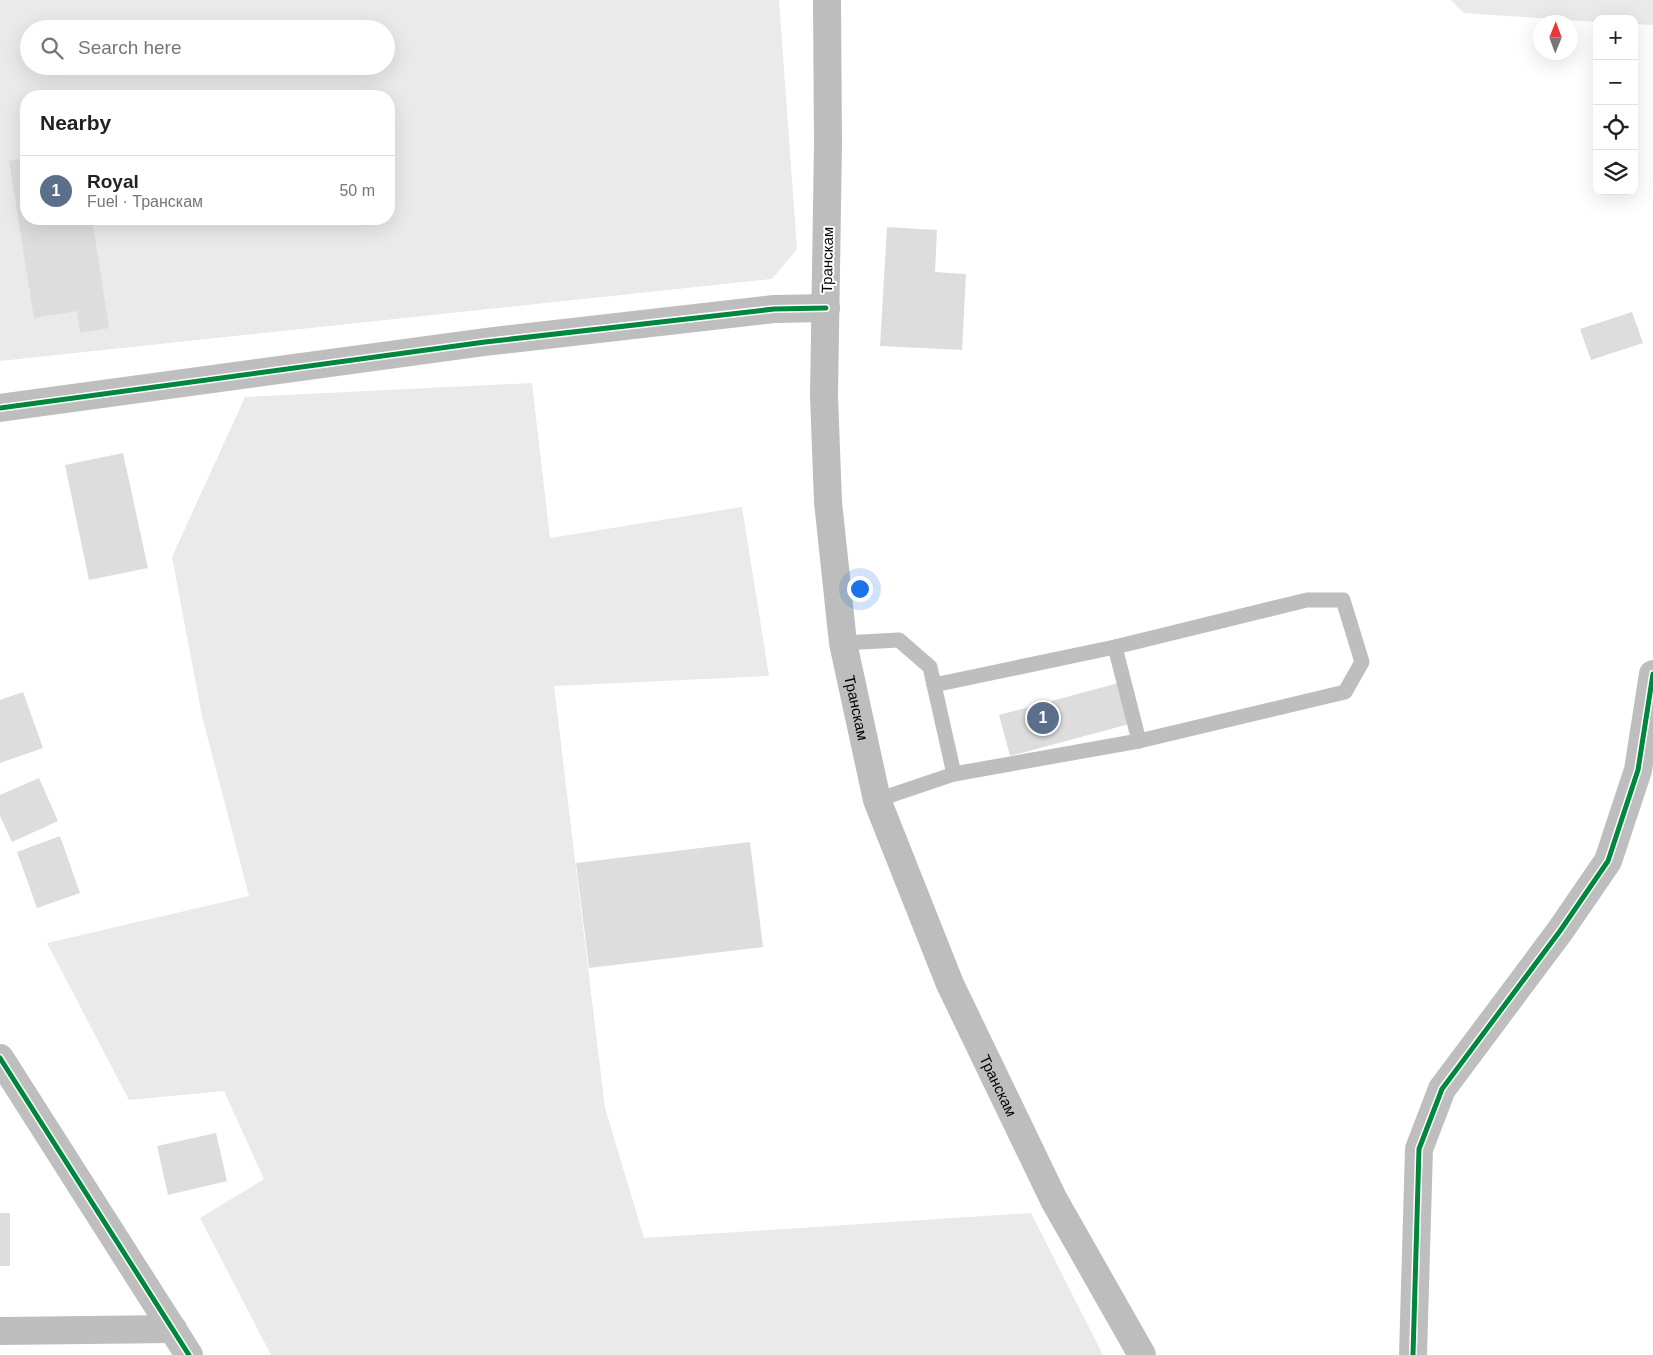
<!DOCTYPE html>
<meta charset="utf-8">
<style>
body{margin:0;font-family:Arial,sans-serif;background:#f6f6f6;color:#222}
.controls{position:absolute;right:15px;top:15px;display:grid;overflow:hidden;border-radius:10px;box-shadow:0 5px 20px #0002}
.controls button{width:45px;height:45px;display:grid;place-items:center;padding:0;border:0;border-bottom:1px solid #e0e0e0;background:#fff;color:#222;font:25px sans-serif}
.compass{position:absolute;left:1533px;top:15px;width:45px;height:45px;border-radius:50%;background:#fff;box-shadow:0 5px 20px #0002;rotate:1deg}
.you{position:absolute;left:859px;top:588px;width:18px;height:18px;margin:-12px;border:4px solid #fff;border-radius:50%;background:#1a73e8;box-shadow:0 0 0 8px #1a73e833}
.badge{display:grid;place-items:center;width:32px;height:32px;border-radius:50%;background:#595959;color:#fff;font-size:16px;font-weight:700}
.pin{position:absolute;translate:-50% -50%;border:2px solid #fff;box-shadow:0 1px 5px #0006}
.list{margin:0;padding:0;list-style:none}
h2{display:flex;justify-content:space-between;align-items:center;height:65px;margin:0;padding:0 20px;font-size:21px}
h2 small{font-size:16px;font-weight:400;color:#767676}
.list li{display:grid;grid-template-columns:32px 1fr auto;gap:15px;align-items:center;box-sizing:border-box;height:70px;padding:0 20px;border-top:1px solid #e0e0e0}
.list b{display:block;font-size:19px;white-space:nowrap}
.list p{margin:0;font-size:16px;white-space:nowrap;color:#767676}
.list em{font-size:16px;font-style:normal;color:#767676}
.icon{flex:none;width:28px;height:28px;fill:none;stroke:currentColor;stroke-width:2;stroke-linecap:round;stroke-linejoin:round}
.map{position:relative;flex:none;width:1653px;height:1355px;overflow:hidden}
.search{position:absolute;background:#fff;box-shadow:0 5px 20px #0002;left:20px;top:20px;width:375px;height:55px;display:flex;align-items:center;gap:12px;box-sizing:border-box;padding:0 18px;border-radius:28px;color:#767676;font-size:19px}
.panel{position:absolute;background:#fff;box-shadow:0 5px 20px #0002;left:20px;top:90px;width:375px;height:135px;border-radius:20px}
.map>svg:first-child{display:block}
.green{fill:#eaeaea;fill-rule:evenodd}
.building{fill:#ddd}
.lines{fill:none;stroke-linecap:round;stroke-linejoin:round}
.service{stroke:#bebebe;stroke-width:15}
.minor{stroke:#bebebe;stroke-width:28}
.trunk{stroke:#bdbdbd;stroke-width:28}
.cycleway-casing{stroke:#fff;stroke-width:8}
.cycleway{stroke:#00873e;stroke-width:5}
.labels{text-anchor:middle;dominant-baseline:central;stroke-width:4;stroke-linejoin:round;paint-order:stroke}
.street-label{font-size:15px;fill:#000;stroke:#fff}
</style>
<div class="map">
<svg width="1653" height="1355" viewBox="0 0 1653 1355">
<rect width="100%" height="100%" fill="#fff"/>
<!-- green -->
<g class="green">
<path d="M0,0H779L797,249L772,279L0,361ZM29,29H386V66H29ZM26,96H389V219H26Z"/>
<polygon points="1451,0 1653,0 1653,25 1634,24 1634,19 1597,19 1597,22 1464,13"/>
<polygon points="532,383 550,538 742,507 769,676 554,686 605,1108 644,1238 1031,1213 1103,1355 271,1355 200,1218 264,1179 224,1091 129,1100 47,943 249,896 202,716 172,557 245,397"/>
</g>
<!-- building -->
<g class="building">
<polygon points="26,158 26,219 92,219 109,328 80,333 77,311 34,318 9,161"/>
<polygon points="887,227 937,230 935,272 966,274 962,350 880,346"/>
<polygon points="1632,312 1643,343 1591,360 1580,329"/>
<polygon points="123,453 148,568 89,580 65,465"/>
<polygon points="1122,682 1133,723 1010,756 999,715"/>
<polygon points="23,692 43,748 0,763 0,700"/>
<polygon points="39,778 58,821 12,842 0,816 0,795"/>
<polygon points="60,836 80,893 37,908 17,852"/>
<polygon points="750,842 763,947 589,968 576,863"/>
<polygon points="216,1133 227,1181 168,1195 157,1146"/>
<rect x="0" y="1213" width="10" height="53"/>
</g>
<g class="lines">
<!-- service -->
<g class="service">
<polyline points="843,643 899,640 930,667 954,774"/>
<polyline points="1115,647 1139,741"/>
<polyline points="877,800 954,774 1139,741 1345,692 1362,662 1343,600 1307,600 1115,647 934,685"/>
</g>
<!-- minor -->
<g class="minor">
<polyline points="0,408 485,342 774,309 826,308"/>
<polyline points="0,1058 189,1355"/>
<polyline points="0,1331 173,1329"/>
<polyline points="1413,1355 1419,1149 1442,1089 1560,931 1608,861 1638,770 1653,674"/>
</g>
<!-- trunk -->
<path class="trunk" id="s1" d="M827,0L828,144L824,396L828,502L843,643L877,800L950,984L1054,1200L1142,1355"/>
<defs>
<g id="cycleway">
<polyline points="0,408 485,342 774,309 826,308"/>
<polyline points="0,1058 189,1355"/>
<polyline points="1413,1355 1419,1149 1442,1089 1560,931 1608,861 1638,770 1653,674"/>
</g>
</defs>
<!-- cycleway casing -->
<use href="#cycleway" class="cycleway-casing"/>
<!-- cycleway -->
<use href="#cycleway" class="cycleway"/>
</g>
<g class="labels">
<!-- street labels -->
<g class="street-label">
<text transform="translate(827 260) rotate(-89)">Транскам</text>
<text stroke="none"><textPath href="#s1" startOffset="710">Транскам</textPath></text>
<text stroke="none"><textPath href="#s1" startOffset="1115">Транскам</textPath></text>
</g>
</g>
</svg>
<div class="controls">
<button>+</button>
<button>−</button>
<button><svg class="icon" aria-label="locate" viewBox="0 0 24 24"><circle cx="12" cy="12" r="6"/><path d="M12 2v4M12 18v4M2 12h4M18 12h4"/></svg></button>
<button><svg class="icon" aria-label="layers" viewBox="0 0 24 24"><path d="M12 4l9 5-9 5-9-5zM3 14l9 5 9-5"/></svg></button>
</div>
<svg class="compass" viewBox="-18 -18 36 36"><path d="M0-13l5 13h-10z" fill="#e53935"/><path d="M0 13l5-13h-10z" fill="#767676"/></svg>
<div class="you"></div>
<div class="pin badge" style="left:1043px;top:718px;background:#5c6f8a">1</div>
<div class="search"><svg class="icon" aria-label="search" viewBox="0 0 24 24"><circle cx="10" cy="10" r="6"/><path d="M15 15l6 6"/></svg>Search here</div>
<section class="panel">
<h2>Nearby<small></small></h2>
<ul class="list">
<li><span class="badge" style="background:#5c6f8a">1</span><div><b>Royal</b><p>Fuel · Транскам</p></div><em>50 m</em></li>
</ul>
</section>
</div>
